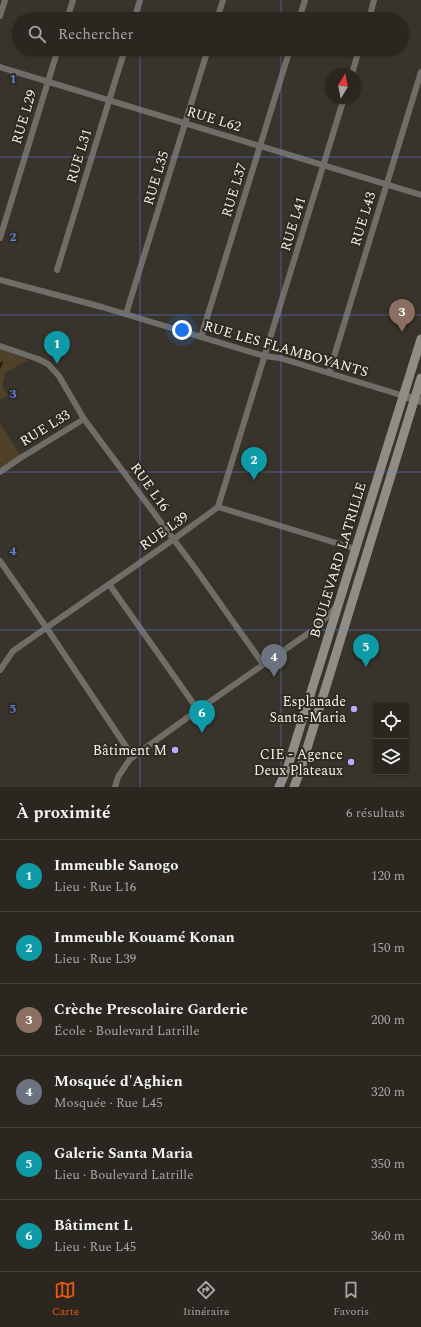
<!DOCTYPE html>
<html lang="fr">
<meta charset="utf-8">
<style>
body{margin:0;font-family:Spectral,serif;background:#332f29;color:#f1f3f6}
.controls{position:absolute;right:12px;bottom:12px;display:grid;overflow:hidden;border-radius:0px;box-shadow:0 1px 3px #0004}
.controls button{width:36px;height:36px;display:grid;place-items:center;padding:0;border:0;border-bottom:1px solid #47443e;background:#2b2720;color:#f1f3f6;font:20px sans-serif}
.compass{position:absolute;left:325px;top:68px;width:36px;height:36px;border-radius:50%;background:#2b2720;box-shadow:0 1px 3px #0004;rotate:10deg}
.you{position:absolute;left:182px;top:330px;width:14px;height:14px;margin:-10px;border:3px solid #fff;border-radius:50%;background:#1a73e8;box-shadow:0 0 0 6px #1a73e833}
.badge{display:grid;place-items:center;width:26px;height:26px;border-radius:50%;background:#ea580c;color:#fff;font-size:13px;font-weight:700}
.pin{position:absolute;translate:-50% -33px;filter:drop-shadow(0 1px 2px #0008)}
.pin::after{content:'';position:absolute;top:21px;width:14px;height:12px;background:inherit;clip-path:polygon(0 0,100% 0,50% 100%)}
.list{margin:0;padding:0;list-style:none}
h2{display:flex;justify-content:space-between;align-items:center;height:52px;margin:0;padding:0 16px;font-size:17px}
h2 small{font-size:13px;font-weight:400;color:#a6a5a5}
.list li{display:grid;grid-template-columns:26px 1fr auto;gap:12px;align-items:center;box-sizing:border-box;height:72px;padding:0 16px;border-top:1px solid #47443e}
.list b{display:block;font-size:15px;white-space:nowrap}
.list p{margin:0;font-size:13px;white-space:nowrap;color:#a6a5a5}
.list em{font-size:13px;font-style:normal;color:#a6a5a5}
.icon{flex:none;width:22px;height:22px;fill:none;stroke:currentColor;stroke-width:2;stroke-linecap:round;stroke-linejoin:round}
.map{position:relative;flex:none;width:421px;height:787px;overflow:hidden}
.search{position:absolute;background:#2b2720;box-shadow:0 1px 3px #0004;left:12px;right:12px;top:12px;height:44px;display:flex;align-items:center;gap:10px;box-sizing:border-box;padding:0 14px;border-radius:22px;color:#a6a5a5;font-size:15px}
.sheet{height:484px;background:#2b2720}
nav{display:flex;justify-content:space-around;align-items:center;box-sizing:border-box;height:56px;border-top:1px solid #47443e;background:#2b2720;font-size:11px;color:#a6a5a5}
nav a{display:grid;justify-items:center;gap:2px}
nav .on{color:#ea580c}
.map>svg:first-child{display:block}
.green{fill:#504229}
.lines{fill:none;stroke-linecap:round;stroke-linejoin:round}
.stream{stroke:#2b1c00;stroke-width:2}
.minor{stroke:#706d69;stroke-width:6}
.tertiary{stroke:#706d69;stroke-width:8}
.secondary{stroke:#918d86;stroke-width:9}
.grid{fill:none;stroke:#5e7fde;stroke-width:1;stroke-opacity:0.55}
.poi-dot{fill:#b9abf7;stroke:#2e2a21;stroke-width:1.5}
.labels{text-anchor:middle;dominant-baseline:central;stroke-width:4;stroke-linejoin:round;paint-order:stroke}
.street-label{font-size:14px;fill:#f5f2ec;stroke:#2e2a21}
.poi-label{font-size:14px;fill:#f5f2ec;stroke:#2e2a21;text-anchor:end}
.grid-label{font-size:13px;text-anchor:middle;font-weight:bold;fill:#5e7fde;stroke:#2e2a21;stroke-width:4;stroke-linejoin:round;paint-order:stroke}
</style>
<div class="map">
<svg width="421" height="787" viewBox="0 0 421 787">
<rect width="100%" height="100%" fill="#39342b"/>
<!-- green -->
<g class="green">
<polygon points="0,349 28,360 5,373 2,386 8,395 0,400"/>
<polygon points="0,423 20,455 0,468"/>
</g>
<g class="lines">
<!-- stream -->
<polyline class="stream" points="0,367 2,362"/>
<!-- minor -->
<g class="minor">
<polyline points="0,16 5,0"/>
<polyline points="67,19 73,0"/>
<polyline points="134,19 140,0"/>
<polyline points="217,19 223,0"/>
<polyline points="299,19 305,0"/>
<polyline points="369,19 374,0"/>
<polyline points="0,67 421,195"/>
<polyline points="352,74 359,49"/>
<polyline points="0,238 58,49"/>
<polyline points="57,270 125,49"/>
<polyline points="0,280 102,307 264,356 280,358 404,396"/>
<polyline points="126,314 208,49"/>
<polyline points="201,337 290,49"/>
<polyline points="0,346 38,359 48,364 59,376 84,419 195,568 263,664"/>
<polyline points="329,373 421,72"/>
<polyline points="0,472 22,457 84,419"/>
<polyline points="218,507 356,549"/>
<polyline points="0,561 46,627 133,757"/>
<polyline points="109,584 198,710"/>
<polyline points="0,670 13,651 174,539 218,507 344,98"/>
<polyline points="115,787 118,777 130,759 198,710 316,628 336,607"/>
</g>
<!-- tertiary -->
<polyline class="tertiary" points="404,396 421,401"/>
<!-- secondary -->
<g class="secondary">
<polyline points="279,787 288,766 421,339"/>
<polyline points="294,787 300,771 421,378"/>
</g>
</g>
<!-- grid -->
<path class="grid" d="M140,0V19M281,0V19M140,49V787M281,49V787M0,157H421M0,315H421M0,472H421M0,630H421"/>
<!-- markers -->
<g class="poi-dot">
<circle cx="354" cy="709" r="4"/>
<circle cx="175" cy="750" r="4"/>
<circle cx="351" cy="762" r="4"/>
</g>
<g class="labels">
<!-- street labels -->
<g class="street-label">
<text transform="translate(24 117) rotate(-73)">RUE L29</text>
<text transform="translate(214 119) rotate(17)">RUE L62</text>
<text transform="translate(79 156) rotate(-73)">RUE L31</text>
<text transform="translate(156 178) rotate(-73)">RUE L35</text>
<text transform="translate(234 190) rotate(-73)">RUE L37</text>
<text transform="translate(363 219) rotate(-73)">RUE L43</text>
<text transform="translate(293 224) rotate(-73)">RUE L41</text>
<text transform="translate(286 349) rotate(16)">RUE LES FLAMBOYANTS</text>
<text transform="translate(45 428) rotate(-32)">RUE L33</text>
<text transform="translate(150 487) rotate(54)">RUE L16</text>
<text transform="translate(164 531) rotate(-35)">RUE L39</text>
<text transform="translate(338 560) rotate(-73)">BOULEVARD LATRILLE</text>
</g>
<!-- poi labels -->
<g class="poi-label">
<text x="346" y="701">Esplanade<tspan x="346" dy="16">Santa-Maria</tspan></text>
<text x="167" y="750">Bâtiment M</text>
<text x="343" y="754">CIE - Agence<tspan x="343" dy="16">Deux Plateaux</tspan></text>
</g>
</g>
<g class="grid-label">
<text x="13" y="83">1</text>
<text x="13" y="241">2</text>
<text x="13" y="398">3</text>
<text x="13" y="555">4</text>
<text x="13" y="713">5</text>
</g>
</svg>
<div class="controls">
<button><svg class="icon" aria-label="locate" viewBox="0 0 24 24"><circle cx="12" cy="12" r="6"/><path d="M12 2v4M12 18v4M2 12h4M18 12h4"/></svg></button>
<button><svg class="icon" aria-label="layers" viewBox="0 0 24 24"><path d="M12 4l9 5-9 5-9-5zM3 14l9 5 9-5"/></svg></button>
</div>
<svg class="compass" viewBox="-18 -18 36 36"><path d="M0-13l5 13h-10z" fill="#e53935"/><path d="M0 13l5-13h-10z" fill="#a6a5a5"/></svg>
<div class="you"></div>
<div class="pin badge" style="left:57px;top:364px;background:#0f9aa8">1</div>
<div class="pin badge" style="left:254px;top:480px;background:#0f9aa8">2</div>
<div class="pin badge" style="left:402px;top:332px;background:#8d6e63">3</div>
<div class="pin badge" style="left:274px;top:677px;background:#6b7280">4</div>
<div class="pin badge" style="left:366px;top:667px;background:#0f9aa8">5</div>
<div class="pin badge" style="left:202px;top:733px;background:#0f9aa8">6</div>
<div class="search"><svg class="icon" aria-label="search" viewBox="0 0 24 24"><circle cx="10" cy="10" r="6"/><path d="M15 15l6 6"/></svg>Rechercher</div>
</div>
<section class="sheet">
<h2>À proximité<small>6 résultats</small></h2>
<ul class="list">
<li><span class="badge" style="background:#0f9aa8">1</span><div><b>Immeuble Sanogo</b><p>Lieu · Rue L16</p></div><em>120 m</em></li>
<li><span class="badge" style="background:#0f9aa8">2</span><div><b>Immeuble Kouamé Konan</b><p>Lieu · Rue L39</p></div><em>150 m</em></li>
<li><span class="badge" style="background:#8d6e63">3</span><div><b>Crèche Prescolaire Garderie</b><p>École · Boulevard Latrille</p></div><em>200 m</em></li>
<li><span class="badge" style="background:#6b7280">4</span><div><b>Mosquée d'Aghien</b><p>Mosquée · Rue L45</p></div><em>320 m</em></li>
<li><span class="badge" style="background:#0f9aa8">5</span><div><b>Galerie Santa Maria</b><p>Lieu · Boulevard Latrille</p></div><em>350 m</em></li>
<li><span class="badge" style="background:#0f9aa8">6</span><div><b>Bâtiment L</b><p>Lieu · Rue L45</p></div><em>360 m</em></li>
</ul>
</section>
<nav>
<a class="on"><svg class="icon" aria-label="map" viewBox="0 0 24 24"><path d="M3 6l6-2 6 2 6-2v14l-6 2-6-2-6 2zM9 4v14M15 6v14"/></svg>Carte</a>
<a><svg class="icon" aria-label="directions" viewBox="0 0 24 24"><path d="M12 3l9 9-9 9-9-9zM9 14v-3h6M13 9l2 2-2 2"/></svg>Itinéraire</a>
<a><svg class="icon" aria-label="saved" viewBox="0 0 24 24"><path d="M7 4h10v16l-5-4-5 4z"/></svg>Favoris</a>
</nav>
